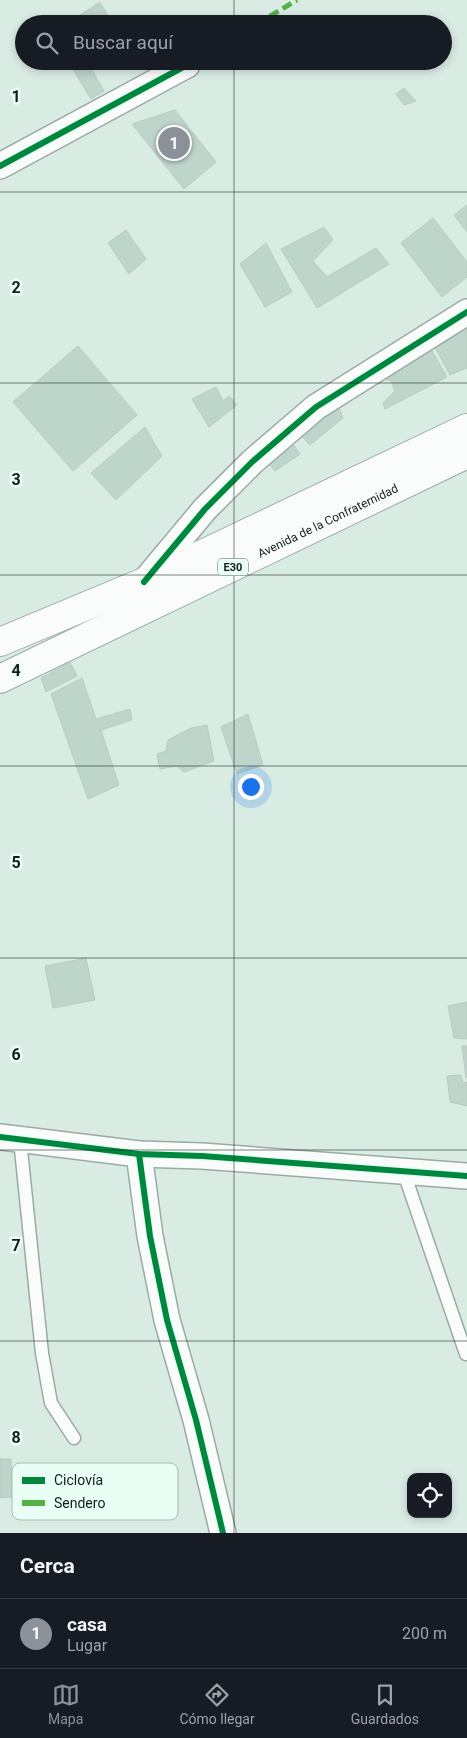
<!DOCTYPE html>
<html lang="es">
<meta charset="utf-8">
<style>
body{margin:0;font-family:Roboto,sans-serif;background:#20242c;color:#f1f3f6}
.controls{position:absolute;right:15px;bottom:15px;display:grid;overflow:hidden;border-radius:10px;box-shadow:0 2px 8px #0003}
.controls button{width:45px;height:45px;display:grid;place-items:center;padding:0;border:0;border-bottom:1px solid #363941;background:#171b24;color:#f1f3f6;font:25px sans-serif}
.you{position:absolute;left:250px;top:786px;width:18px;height:18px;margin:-12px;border:4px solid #fff;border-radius:50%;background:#1a73e8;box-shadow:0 0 0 8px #1a73e833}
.badge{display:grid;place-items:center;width:32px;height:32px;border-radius:50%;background:#8c9099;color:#fff;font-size:16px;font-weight:700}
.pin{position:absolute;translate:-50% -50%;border:2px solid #fff;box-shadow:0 1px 5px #0006}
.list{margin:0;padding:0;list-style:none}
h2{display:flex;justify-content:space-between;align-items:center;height:65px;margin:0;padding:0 20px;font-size:21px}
h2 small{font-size:16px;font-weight:400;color:#9ea1a6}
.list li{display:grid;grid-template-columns:32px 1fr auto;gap:15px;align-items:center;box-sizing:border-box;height:70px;padding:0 20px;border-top:1px solid #363941}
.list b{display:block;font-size:19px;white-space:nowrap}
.list p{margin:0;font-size:16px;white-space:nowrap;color:#9ea1a6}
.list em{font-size:16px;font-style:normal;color:#9ea1a6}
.icon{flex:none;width:28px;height:28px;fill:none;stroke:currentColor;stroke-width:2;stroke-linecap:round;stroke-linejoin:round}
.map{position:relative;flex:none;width:467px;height:1533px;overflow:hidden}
.search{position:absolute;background:#171b24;box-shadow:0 2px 8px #0003;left:15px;right:15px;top:15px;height:55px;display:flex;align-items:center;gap:12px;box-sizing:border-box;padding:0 18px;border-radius:28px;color:#9ea1a6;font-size:19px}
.sheet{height:135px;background:#171b24}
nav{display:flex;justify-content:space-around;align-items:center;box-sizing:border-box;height:70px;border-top:1px solid #363941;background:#171b24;font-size:14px;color:#9ea1a6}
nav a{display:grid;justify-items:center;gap:2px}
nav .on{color:#8c9099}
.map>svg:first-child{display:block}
.building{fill:#bed5cc;stroke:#bccac4}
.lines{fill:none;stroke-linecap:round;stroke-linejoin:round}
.service-casing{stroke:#9baba4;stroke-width:15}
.minor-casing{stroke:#9baba4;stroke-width:28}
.trunk-casing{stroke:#9baba4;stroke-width:30}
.service{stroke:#f9fcfb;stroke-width:12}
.minor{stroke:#f9fcfb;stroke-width:25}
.trunk{stroke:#f9fcfb;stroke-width:28}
.quiet{stroke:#54b145;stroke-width:5;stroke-dasharray:10 5;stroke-linecap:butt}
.cycleway-casing{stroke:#e9fef5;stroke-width:9}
.cycleway{stroke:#00873e;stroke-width:6}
.grid{fill:none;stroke:#121f1a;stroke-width:1;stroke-opacity:0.55}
.labels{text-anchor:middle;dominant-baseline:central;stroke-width:5;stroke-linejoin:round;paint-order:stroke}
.shield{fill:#e9fef5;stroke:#52625c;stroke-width:1}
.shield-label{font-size:11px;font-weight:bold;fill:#121f1a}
.street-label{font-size:12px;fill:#121f1a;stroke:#e9fef5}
.key{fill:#e9fef5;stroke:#a8bbb3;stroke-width:1}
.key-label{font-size:14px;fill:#121f1a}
.grid-label{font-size:16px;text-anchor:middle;font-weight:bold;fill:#121f1a;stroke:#e9fef5;stroke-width:5;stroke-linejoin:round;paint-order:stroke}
</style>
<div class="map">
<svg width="467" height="1533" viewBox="0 0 467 1533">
<rect width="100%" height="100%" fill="#d9ece4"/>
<!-- building -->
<g class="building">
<polygon points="100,2 113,24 66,24"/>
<polygon points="68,61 87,61 104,91 91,99"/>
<polygon points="404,88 416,101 404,105 396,94"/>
<polygon points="175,110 216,162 184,189 132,124"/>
<polygon points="467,205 467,232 454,215"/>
<polygon points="433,218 467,262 467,277 442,297 401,243"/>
<polygon points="324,227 333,240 313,261 327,277 376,248 389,264 317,308 281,249"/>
<polygon points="126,230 146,259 129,274 108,243"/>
<polygon points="266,243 292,292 265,307 240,264"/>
<polygon points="467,321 467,368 450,375 432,342"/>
<polygon points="427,342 447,377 385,409 383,403 395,391 391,381 383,378 374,385 371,377"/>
<polygon points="78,346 137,415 73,471 13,402"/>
<polygon points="216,387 223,401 229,396 237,405 209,427 192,399"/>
<polygon points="336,401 343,418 310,445 296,430"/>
<polygon points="145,427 162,456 116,500 91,473"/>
<polygon points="289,438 300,454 275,471 264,458"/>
<polygon points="70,662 77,676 46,692 41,678"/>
<polygon points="82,678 96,719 130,709 132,720 101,730 119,785 88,799 51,694"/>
<polygon points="248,714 263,765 237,774 221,727"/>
<polygon points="207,725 214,761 184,772 176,766 160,769 157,754 166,751 168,740 191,728"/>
<polygon points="86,958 95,1000 53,1008 45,966"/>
<polygon points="467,1002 467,1039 454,1038 448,1006"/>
<polygon points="462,1046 467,1046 466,1078"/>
<polygon points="461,1075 463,1083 467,1082 467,1106 450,1102 447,1076"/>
<polygon points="0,1459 11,1459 12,1497 0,1498"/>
</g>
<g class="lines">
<defs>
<g id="service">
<polyline points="20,1140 42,1353 51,1403 74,1438"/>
<polyline points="403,1170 466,1354"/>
</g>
<g id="minor">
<polyline points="0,166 187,65"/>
<polyline points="144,582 205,509 252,462 316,407 467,312"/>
<polyline points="0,1137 139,1154 202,1156 467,1176"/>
<polyline points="139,1154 150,1236 167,1320 196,1420 223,1533"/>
</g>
<g id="trunk">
<polyline points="0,642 144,582 467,428"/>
<path id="s1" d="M0,679L467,454"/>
</g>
</defs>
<!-- service casing -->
<use href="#service" class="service-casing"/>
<!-- minor casing -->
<use href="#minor" class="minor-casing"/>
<!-- trunk casing -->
<use href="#trunk" class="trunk-casing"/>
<!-- service -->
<use href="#service" class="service"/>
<!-- minor -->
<use href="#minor" class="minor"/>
<!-- trunk -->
<use href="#trunk" class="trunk"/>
<!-- quiet -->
<polyline class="quiet" points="257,24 297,0"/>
<defs>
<g id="cycleway">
<polyline points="0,166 187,65"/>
<polyline points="144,582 205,509 252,462 316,407 467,312"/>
<polyline points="0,1137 139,1154 202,1156 467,1176"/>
<polyline points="139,1154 150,1236 167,1320 196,1420 223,1533"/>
</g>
</defs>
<!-- cycleway casing -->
<use href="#cycleway" class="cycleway-casing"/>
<!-- cycleway -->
<use href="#cycleway" class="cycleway"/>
</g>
<!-- grid -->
<path class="grid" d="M234,0V24M234,61V1533M0,192H467M0,383H467M0,575H467M0,766H467M0,958H467M0,1150H467M0,1341H467"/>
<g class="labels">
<!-- shield labels -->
<rect class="shield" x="218" y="558.5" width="30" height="17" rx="4"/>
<g class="shield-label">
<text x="233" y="567">E30</text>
</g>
<!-- street labels -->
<g class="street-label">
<text stroke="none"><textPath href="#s1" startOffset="364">Avenida de la Confraternidad</textPath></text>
</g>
</g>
<!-- legend -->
<rect x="12" y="1463" width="166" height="57" rx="8" class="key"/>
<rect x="22" y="1477" width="23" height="7" fill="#00873e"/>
<rect x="22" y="1500" width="23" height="6" fill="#54b145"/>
<g class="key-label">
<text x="54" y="1485">Ciclovía</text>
<text x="54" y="1508">Sendero</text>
</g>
<g class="grid-label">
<text x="16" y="102">1</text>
<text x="16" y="293">2</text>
<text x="16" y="485">3</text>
<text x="16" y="676">4</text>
<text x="16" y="868">5</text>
<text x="16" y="1060">6</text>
<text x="16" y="1251">7</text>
<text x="16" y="1443">8</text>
</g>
</svg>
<div class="controls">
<button><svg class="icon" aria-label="locate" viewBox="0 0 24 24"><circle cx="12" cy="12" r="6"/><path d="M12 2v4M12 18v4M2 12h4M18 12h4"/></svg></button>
</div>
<div class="you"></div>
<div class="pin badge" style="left:174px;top:143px">1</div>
<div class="search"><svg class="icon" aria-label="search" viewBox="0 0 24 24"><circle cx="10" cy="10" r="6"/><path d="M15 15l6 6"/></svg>Buscar aquí</div>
</div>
<section class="sheet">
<h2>Cerca<small></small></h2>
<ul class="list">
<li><span class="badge">1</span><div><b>casa</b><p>Lugar</p></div><em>200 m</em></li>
</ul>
</section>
<nav>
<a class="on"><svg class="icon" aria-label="map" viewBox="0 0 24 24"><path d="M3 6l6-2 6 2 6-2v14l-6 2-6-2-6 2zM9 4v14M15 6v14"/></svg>Mapa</a>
<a><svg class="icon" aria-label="directions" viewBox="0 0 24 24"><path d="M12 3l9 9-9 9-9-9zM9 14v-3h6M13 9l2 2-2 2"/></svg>Cómo llegar</a>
<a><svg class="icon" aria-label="saved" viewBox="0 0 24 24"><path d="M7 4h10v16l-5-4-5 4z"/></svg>Guardados</a>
</nav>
